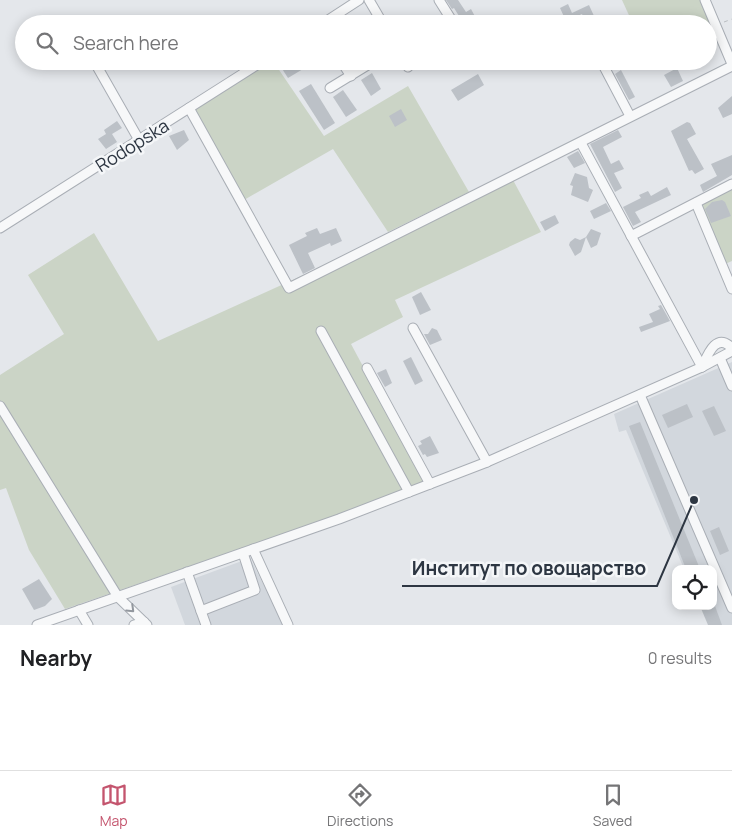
<!DOCTYPE html>
<meta charset="utf-8">
<style>
body{margin:0;font-family:Manrope,sans-serif;background:#f6f6f6;color:#202124}
.controls{position:absolute;right:15px;bottom:15px;display:grid;overflow:hidden;border-radius:10px;box-shadow:0 2px 12px #0003}
.controls button{width:45px;height:45px;display:grid;place-items:center;padding:0;border:0;border-bottom:1px solid #e0e0e0;background:#fff;color:#202124;font:25px sans-serif}
.list{margin:0;padding:0;list-style:none}
h2{display:flex;justify-content:space-between;align-items:center;height:65px;margin:0;padding:0 20px;font-size:21px}
h2 small{font-size:16px;font-weight:400;color:#757577}
.icon{flex:none;width:28px;height:28px;fill:none;stroke:currentColor;stroke-width:2;stroke-linecap:round;stroke-linejoin:round}
.map{position:relative;flex:none;width:732px;height:625px;overflow:hidden}
.search{position:absolute;background:#fff;box-shadow:0 2px 12px #0003;left:15px;right:15px;top:15px;height:55px;display:flex;align-items:center;gap:12px;box-sizing:border-box;padding:0 18px;border-radius:28px;color:#757577;font-size:19px}
.sheet{height:145px;background:#fff}
nav{display:flex;justify-content:space-around;align-items:center;box-sizing:border-box;height:70px;border-top:1px solid #e0e0e0;background:#fff;font-size:14px;color:#757577}
nav a{display:grid;justify-items:center;gap:2px}
nav .on{color:#c4556e}
.map>svg:first-child{display:block}
.built{fill:#d2d7dd}
.green{fill:#cbd4c6}
.building{fill:#bcc1c7}
.lines{fill:none;stroke-linecap:round;stroke-linejoin:round}
.minor-casing{stroke:#a9aeb5;stroke-width:11}
.path{stroke:#babec2;stroke-width:1;stroke-dasharray:4 4;stroke-linecap:butt}
.minor{stroke:#f7f8f9;stroke-width:9}
.oneway{stroke:#92979e}
.labels{text-anchor:middle;dominant-baseline:central;stroke-width:5;stroke-linejoin:round;paint-order:stroke}
.street-label{font-size:18px;fill:#2d3642;stroke:#f4f6f8}
.leader{fill:none;stroke:#2d3642;stroke-width:2}
.callout-dot{fill:#2d3642;stroke:#f4f6f8;stroke-width:2}
.callout-label{font-size:19px;text-anchor:middle;font-weight:bold;fill:#2d3642;stroke:#f4f6f8;stroke-width:5;stroke-linejoin:round;paint-order:stroke}
</style>
<div class="map">
<svg width="732" height="625" viewBox="0 0 732 625">
<rect width="100%" height="100%" fill="#e4e7eb"/>
<!-- built -->
<g class="built">
<polygon points="732,362 732,625 708,625 713,606 713,569 684,569 626,430 619,432 614,414"/>
<polygon points="250,558 284,625 185,625 171,587"/>
</g>
<!-- green -->
<g class="green">
<polygon points="622,0 701,0 711,24 633,24"/>
<polygon points="273,61 324,136 408,86 469,192 388,232 333,149 244,200 193,110"/>
<polygon points="513,180 541,232 395,300 403,317 351,344 425,482 332,517 65,609 29,550 6,488 0,490 0,375 64,334 28,275 94,233 158,341"/>
<polygon points="732,188 732,261 725,264 700,204"/>
</g>
<!-- building -->
<g class="building">
<polygon points="446,0 458,0 466,12 471,9 479,24 464,24 454,8 452,9"/>
<polygon points="568,4 572,13 589,5 594,16 585,21 582,14 566,21 560,8"/>
<polygon points="277,61 297,61 303,69 288,78"/>
<polygon points="677,68 683,81 671,87 664,75"/>
<polygon points="621,70 635,97 629,100 615,74"/>
<polygon points="372,73 381,89 371,96 361,80"/>
<polygon points="478,74 484,85 458,101 451,90"/>
<polygon points="311,84 335,123 324,130 299,91"/>
<polygon points="343,90 357,110 346,117 333,97"/>
<polygon points="732,96 732,114 723,118 718,108"/>
<polygon points="401,109 407,120 395,127 389,116"/>
<polygon points="117,121 122,128 112,134 117,142 106,149 98,139 106,134 104,130"/>
<polygon points="687,122 690,123 696,134 687,139 704,169 695,174 692,170 689,171 671,131"/>
<polygon points="184,130 189,140 177,150 169,136"/>
<polygon points="618,130 622,137 603,147 611,164 619,160 624,169 614,173 622,188 615,192 590,144"/>
<polygon points="578,151 585,163 574,168 567,157"/>
<polygon points="732,155 732,175 703,192 700,185 717,176 711,164"/>
<polygon points="575,173 587,177 589,188 593,190 588,202 571,195 573,186 570,185"/>
<polygon points="667,187 671,195 635,212 641,222 633,226 623,207 641,198 639,195 648,191 651,196"/>
<polygon points="722,200 725,202 731,216 711,223 705,209 712,202"/>
<polygon points="606,203 611,211 594,219 590,211"/>
<polygon points="555,215 559,223 545,231 540,222"/>
<polygon points="317,228 320,234 336,228 342,241 331,246 330,243 308,253 315,268 303,274 289,245 307,236 305,233"/>
<polygon points="591,229 601,233 597,245 591,248 586,237"/>
<polygon points="586,237 581,252 575,256 569,245 570,242 575,238 580,240"/>
<polygon points="421,292 431,310 420,315 412,297"/>
<polygon points="661,305 670,321 641,332 639,327 653,322 649,314 660,309 658,306"/>
<polygon points="432,328 437,330 442,340 430,345 424,334 428,334"/>
<polygon points="411,357 423,381 415,385 403,361"/>
<polygon points="386,369 392,383 385,387 377,373"/>
<polygon points="687,404 693,417 668,428 662,415"/>
<polygon points="714,406 726,431 714,436 702,411"/>
<polygon points="640,422 700,569 686,569 629,426"/>
<polygon points="430,436 439,453 427,457 425,454 423,455 418,446 422,444 420,441"/>
<polygon points="719,527 729,551 720,555 710,531"/>
<polygon points="39,579 52,599 45,606 34,610 22,589"/>
<polygon points="700,606 715,606 722,625 708,625"/>
</g>
<g class="lines">
<defs>
<g id="minor">
<polyline points="369,0 383,24"/>
<polyline points="439,0 454,24"/>
<polyline points="705,0 732,64"/>
<polyline points="322,24 359,0"/>
<polyline points="94,61 139,140"/>
<polyline points="341,61 351,76"/>
<polyline points="405,61 408,67"/>
<polyline points="601,61 630,116"/>
<polyline points="330,88 371,63"/>
<polyline points="189,108 289,288 732,66"/>
<polyline points="581,143 702,367"/>
<polyline points="696,203 732,289"/>
<polyline points="0,228 263,61"/>
<polyline points="631,236 732,184"/>
<polyline points="413,328 487,462"/>
<polyline points="321,331 409,492"/>
<polyline points="720,358 732,386"/>
<path d="M702,367C708,354 716,332 732,348"/>
<polyline points="367,368 430,484"/>
<polyline points="640,395 732,608"/>
<polyline points="0,406 118,597 147,625"/>
<polyline points="253,549 288,625"/>
<polyline points="187,572 206,625"/>
<polyline points="79,610 88,625"/>
<polyline points="201,611 255,590 243,553"/>
<polyline points="37,625 339,519 487,462 702,367 732,351"/>
<polyline points="134,625 144,622"/>
</g>
</defs>
<!-- minor casing -->
<use href="#minor" class="minor-casing"/>
<!-- path -->
<polyline class="path" points="724,22 732,19"/>
<!-- minor -->
<use href="#minor" class="minor"/>
</g>
<!-- one-way arrows -->
<defs><path id="oneway-chevron" d="M-2-3.5L2.5 0L-2 3.5" fill="none" stroke-width="1.6" stroke-linecap="round" stroke-linejoin="round" transform="scale(1.25)"/></defs>
<use class="oneway" href="#oneway-chevron" transform="translate(131 609) rotate(44)"/>
<g class="labels">
<!-- street labels -->
<g class="street-label">
<text transform="translate(132 145) rotate(-32)">Rodopska</text>
</g>
</g>
<!-- callouts -->
<path class="leader" d="M694 500L657 586H402"/>
<circle class="callout-dot" cx="694" cy="500" r="5"/>
<g class="callout-label">
<text x="529" y="575">Институт по овощарство</text>
</g>
</svg>
<div class="controls">
<button><svg class="icon" aria-label="locate" viewBox="0 0 24 24"><circle cx="12" cy="12" r="6"/><path d="M12 2v4M12 18v4M2 12h4M18 12h4"/></svg></button>
</div>
<div class="search"><svg class="icon" aria-label="search" viewBox="0 0 24 24"><circle cx="10" cy="10" r="6"/><path d="M15 15l6 6"/></svg>Search here</div>
</div>
<section class="sheet">
<h2>Nearby<small>0 results</small></h2>
<ul class="list">
</ul>
</section>
<nav>
<a class="on"><svg class="icon" aria-label="map" viewBox="0 0 24 24"><path d="M3 6l6-2 6 2 6-2v14l-6 2-6-2-6 2zM9 4v14M15 6v14"/></svg>Map</a>
<a><svg class="icon" aria-label="directions" viewBox="0 0 24 24"><path d="M12 3l9 9-9 9-9-9zM9 14v-3h6M13 9l2 2-2 2"/></svg>Directions</a>
<a><svg class="icon" aria-label="saved" viewBox="0 0 24 24"><path d="M7 4h10v16l-5-4-5 4z"/></svg>Saved</a>
</nav>
